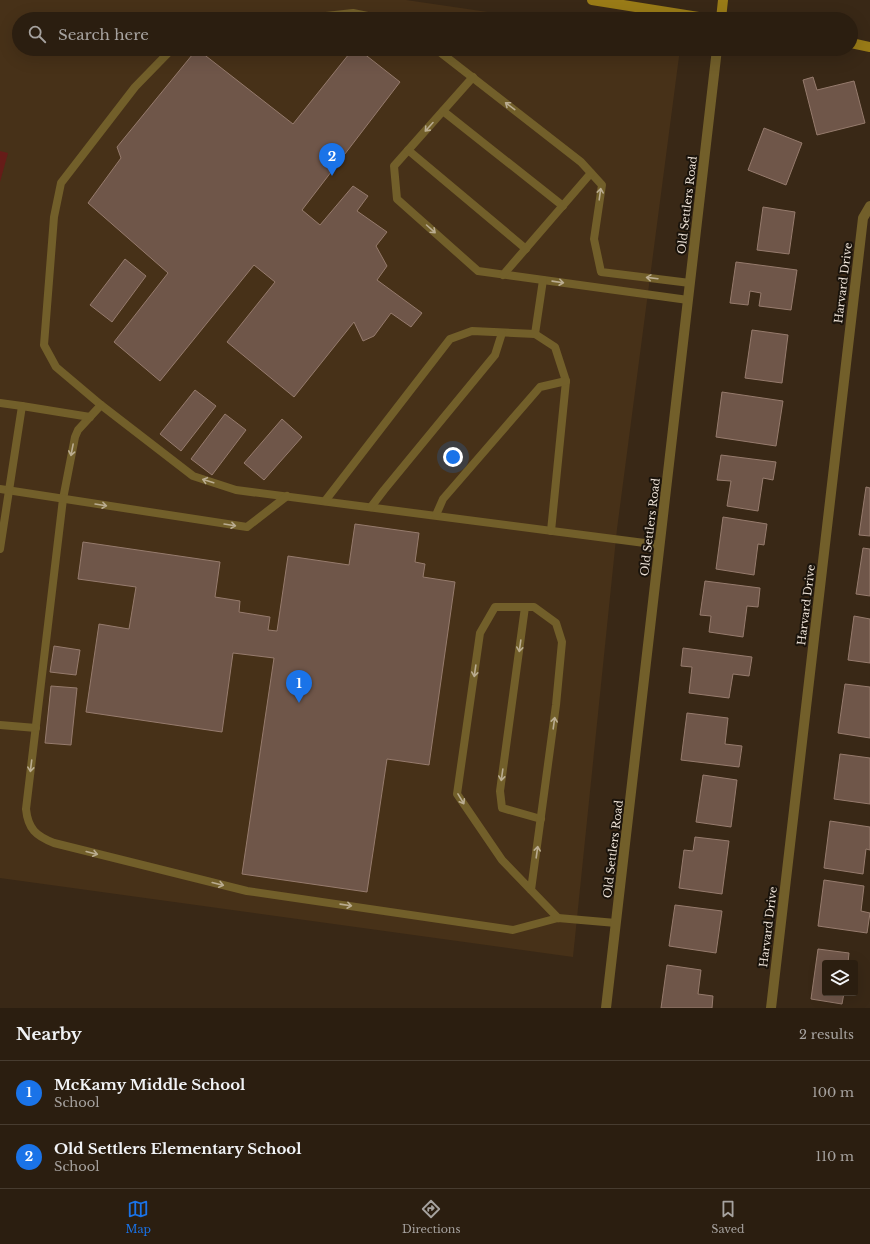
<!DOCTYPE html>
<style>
body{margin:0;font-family:"Libre Baskerville",serif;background:#372b1e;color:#f1f3f6}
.controls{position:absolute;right:12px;bottom:12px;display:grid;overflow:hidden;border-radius:4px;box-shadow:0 4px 16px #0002}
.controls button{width:36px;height:36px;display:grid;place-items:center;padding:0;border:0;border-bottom:1px solid #473c30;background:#2b1e10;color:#f1f3f6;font:20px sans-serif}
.you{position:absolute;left:453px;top:457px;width:14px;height:14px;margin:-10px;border:3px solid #fff;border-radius:50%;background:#1a73e8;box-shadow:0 0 0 6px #1a73e833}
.badge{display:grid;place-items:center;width:26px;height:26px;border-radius:50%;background:#1a73e8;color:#fff;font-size:13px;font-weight:700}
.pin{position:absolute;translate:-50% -33px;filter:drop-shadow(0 1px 2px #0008)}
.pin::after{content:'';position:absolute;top:21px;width:14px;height:12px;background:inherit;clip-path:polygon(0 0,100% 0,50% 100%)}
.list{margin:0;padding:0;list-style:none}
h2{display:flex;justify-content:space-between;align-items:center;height:52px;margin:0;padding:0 16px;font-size:17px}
h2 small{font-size:13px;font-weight:400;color:#a6a29f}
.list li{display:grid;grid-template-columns:26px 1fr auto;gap:12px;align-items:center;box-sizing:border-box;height:64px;padding:0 16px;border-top:1px solid #473c30}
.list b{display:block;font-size:15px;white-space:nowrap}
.list p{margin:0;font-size:13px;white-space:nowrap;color:#a6a29f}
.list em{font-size:13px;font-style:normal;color:#a6a29f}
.icon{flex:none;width:22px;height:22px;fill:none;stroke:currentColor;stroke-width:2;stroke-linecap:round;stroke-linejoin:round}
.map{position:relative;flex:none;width:870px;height:1008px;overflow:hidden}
.search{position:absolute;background:#2b1e10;box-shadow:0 4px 16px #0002;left:12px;right:12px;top:12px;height:44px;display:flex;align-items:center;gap:10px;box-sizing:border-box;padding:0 14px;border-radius:22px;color:#a6a29f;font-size:15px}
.sheet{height:180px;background:#2b1e10}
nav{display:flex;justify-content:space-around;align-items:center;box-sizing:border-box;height:56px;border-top:1px solid #473c30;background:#2b1e10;font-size:11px;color:#a6a29f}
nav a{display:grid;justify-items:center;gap:2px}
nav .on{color:#1a73e8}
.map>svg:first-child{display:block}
.built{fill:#473118}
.green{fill:#661c18}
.building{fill:#6f5649;stroke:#967b6d}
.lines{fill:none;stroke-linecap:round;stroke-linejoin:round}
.service{stroke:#725f2a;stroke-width:8}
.minor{stroke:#725f2a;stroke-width:10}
.tertiary{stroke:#725f2a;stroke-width:10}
.secondary{stroke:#997b17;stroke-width:10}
.oneway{stroke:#baac90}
.labels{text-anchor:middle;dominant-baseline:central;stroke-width:4;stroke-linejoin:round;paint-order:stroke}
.street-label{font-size:11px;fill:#eadfd4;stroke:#1a130b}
</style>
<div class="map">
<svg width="870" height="1008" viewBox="0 0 870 1008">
<rect width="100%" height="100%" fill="#392816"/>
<!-- built -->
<polygon class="built" points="0,0 406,0 535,19 19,19 19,49 680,49 617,529 573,957 0,878"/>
<!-- green -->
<polygon class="green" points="0,151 8,153 0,182"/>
<!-- building -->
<g class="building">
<polygon points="197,49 293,124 353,49 358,49 400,82 302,210 320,225 353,186 368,196 357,211 387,232 376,246 387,266 377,280 422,313 411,327 391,313 374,336 363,341 354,322 294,397 227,342 275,282 254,265 160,381 114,342 168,273 88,203 121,158 117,147"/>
<polygon points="813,77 817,90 854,81 865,123 817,135 803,80"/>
<polygon points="764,128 802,143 786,185 748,170"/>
<polygon points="763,207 795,212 789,254 757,250"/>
<polygon points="125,259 146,276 112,322 90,305"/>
<polygon points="736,262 797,270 791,310 759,306 761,293 750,291 748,305 730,303"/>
<polygon points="752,330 788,335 782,383 745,378"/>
<polygon points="195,390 216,406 181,451 160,434"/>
<polygon points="722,392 783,401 776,446 716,437"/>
<polygon points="225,414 246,430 212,475 191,459"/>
<polygon points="282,419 302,437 264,480 244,463"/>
<polygon points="721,455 776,462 773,480 763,478 758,511 727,506 731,481 717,480"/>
<polygon points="866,487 870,488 870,536 859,535"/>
<polygon points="723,517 767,524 764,545 758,544 754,575 716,569"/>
<polygon points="355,524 419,533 415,562 425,564 423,577 455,582 429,765 387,759 367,892 242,874 274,658 233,653 222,732 86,712 99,624 129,629 136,587 78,579 83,542 220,562 215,597 240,601 239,612 270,617 268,630 277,631 288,556 349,565"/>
<polygon points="863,548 870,549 870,596 856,594"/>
<polygon points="705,581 760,588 758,607 747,606 743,637 709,632 711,616 700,615"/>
<polygon points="854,616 870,619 870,663 848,660"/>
<polygon points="54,646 80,650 76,675 50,672"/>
<polygon points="683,648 752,657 749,676 733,674 729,698 689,693 692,667 681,666"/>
<polygon points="845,684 870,687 870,738 838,733"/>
<polygon points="51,686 77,688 71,745 45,743"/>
<polygon points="687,713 728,718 725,744 742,746 739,767 681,760"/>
<polygon points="840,754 870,758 870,804 834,799"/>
<polygon points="703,775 737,780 731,827 696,822"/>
<polygon points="830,821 870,827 870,850 866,849 863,874 824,868"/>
<polygon points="695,837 729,841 722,894 679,888 684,850 693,851"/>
<polygon points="824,880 864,886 861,911 870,913 867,933 818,926"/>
<polygon points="675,905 722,911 716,953 669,946"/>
<polygon points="818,949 849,953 848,963 825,963 825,993 844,993 842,1004 811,999"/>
<polygon points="667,965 701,970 698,994 713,996 712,1008 661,1008"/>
</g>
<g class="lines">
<!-- service -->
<g class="service">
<polyline points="299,19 353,13 382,19"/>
<polyline points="172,49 135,87 61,183 54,217 44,345 56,367 101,405 193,476 236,490 660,545"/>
<polyline points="436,49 581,162 602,185 594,239 601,272 690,283"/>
<polyline points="473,77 394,166 397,199 478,271 688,300"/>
<polyline points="443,111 563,206"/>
<polyline points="408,150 526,249"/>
<polyline points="503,275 591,173"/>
<polyline points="535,334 543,280"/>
<polyline points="0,403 22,406"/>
<path d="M101,405L78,430L75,437L63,499L26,809C28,829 36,836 54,843L247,891L513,930L558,918L616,923"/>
<polyline points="0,489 247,527 287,496"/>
<polyline points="325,501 450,339 472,331 535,334 555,347 566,381 551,531"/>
<polyline points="371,507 384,490 495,355 502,333"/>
<polyline points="436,515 443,499 540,387 566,381"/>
<polyline points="0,549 22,406 90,417"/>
<polyline points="525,607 500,791 502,808 541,819"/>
<polyline points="0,725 36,728"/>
<polyline points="531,890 556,705 562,642 556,623 534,607 495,607 480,633 457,794 502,860 558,918"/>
</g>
<!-- minor -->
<polyline class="minor" points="771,1008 863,218 870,206"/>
<!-- tertiary -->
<polyline class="tertiary" points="606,1008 717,49"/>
<!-- secondary -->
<g class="secondary">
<polyline points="592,0 711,19"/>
<polyline points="721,19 723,0"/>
<polyline points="851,43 870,47"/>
</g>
</g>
<!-- one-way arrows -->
<defs><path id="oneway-shaft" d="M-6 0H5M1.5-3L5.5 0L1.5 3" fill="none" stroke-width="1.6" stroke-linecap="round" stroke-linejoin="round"/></defs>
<g class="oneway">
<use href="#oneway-shaft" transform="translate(510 106) rotate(-143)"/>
<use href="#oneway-shaft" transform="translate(429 127) rotate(132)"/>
<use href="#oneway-shaft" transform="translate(600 194) rotate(-82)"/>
<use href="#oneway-shaft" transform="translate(431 229) rotate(42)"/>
<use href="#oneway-shaft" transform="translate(652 278) rotate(-173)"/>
<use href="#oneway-shaft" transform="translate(558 282) rotate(8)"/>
<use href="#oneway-shaft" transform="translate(72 450) rotate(101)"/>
<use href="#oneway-shaft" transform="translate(208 481) rotate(-163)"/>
<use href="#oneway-shaft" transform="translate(101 505) rotate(9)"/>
<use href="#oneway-shaft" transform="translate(230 525) rotate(9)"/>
<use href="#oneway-shaft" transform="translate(520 646) rotate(98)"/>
<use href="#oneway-shaft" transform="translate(475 671) rotate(98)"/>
<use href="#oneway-shaft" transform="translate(554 723) rotate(-82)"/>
<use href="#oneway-shaft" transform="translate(31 766) rotate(97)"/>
<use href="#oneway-shaft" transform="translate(502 775) rotate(98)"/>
<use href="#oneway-shaft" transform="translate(461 799) rotate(59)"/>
<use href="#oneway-shaft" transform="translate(537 852) rotate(-82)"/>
<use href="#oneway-shaft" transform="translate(92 853) rotate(14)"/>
<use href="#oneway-shaft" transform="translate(218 884) rotate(14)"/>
<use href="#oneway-shaft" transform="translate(346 905) rotate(8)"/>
</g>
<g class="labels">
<!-- street labels -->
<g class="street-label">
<text transform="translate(687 205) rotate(-83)">Old Settlers Road</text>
<text transform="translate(843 283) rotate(-83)">Harvard Drive</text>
<text transform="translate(650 527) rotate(-83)">Old Settlers Road</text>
<text transform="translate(806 605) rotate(-83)">Harvard Drive</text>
<text transform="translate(613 849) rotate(-83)">Old Settlers Road</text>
<text transform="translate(768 927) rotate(-83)">Harvard Drive</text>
</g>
</g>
</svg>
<div class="controls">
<button><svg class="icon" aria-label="layers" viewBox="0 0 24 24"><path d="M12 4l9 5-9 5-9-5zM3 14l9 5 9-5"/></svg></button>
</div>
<div class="you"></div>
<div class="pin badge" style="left:299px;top:703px">1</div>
<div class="pin badge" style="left:332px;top:176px">2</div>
<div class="search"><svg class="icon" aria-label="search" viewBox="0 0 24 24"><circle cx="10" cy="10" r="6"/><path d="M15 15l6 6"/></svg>Search here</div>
</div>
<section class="sheet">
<h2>Nearby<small>2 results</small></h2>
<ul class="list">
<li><span class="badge">1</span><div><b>McKamy Middle School</b><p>School</p></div><em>100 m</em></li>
<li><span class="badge">2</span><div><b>Old Settlers Elementary School</b><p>School</p></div><em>110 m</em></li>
</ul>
</section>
<nav>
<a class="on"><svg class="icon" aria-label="map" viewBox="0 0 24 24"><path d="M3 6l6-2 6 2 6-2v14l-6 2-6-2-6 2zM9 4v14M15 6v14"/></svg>Map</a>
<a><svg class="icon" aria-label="directions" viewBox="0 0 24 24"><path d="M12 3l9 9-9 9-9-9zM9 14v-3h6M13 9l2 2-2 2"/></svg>Directions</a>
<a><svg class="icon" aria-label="saved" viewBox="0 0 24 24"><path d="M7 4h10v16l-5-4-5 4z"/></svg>Saved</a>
</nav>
